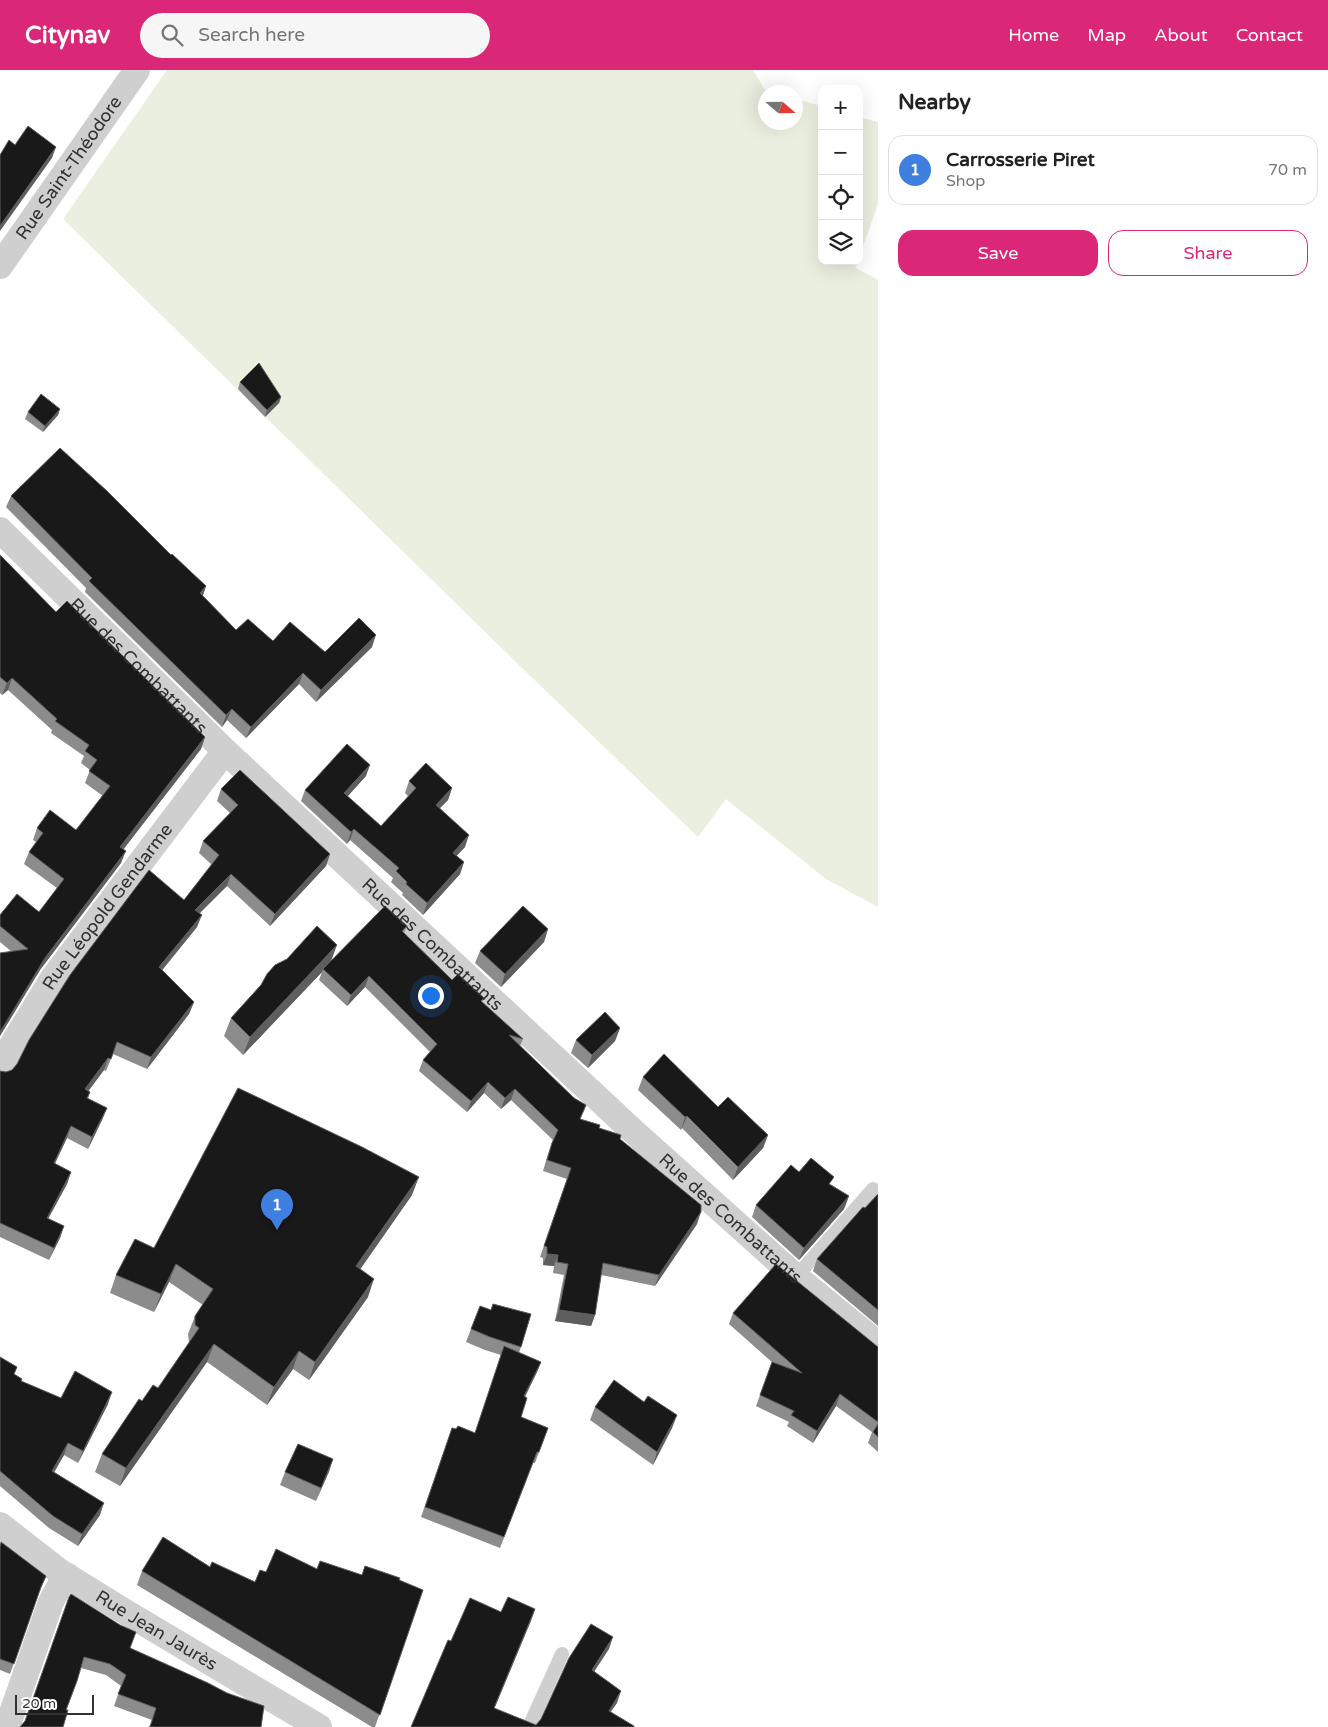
<!DOCTYPE html>
<meta charset="utf-8">
<style>
body{margin:0;font-family:"Varela Round",sans-serif;background:#f6f6f6;color:#222}
.controls{position:absolute;right:15px;top:15px;display:grid;overflow:hidden;border-radius:10px;box-shadow:0 5px 20px #0002}
.controls button{width:45px;height:45px;display:grid;place-items:center;padding:0;border:0;border-bottom:1px solid #e0e0e0;background:#fff;color:#222;font:25px sans-serif}
.compass{position:absolute;left:758px;top:15px;width:45px;height:45px;border-radius:50%;background:#fff;box-shadow:0 5px 20px #0002;rotate:110deg}
.scale{position:absolute;left:15px;bottom:12px;width:79px;box-sizing:border-box;padding-left:5px;border:2px solid #323232;border-top:0;font-size:14px;line-height:18px;white-space:nowrap;color:#323232;-webkit-text-stroke:4px #fff;paint-order:stroke}
.you{position:absolute;left:430px;top:925px;width:18px;height:18px;margin:-12px;border:4px solid #fff;border-radius:50%;background:#1a73e8;box-shadow:0 0 0 8px #1a73e833}
.badge{display:grid;place-items:center;width:32px;height:32px;border-radius:50%;background:#db2777;color:#fff;font-size:16px;font-weight:700}
.pin{position:absolute;translate:-50% -41px;filter:drop-shadow(0 1px 2px #0008)}
.pin::after{content:'';position:absolute;top:26px;width:18px;height:15px;background:inherit;clip-path:polygon(0 0,100% 0,50% 100%)}
.list{margin:0;padding:0;list-style:none}
h2{display:flex;justify-content:space-between;align-items:center;height:65px;margin:0;padding:0 20px;font-size:21px}
h2 small{font-size:16px;font-weight:400;color:#767676}
.list li{display:grid;grid-template-columns:32px 1fr auto;gap:15px;align-items:center;box-sizing:border-box;height:70px;margin:0 10px 10px;padding:0 10px;border:1px solid #e0e0e0;border-radius:15px}
.list b{display:block;font-size:19px;white-space:nowrap}
.list p{margin:0;font-size:16px;white-space:nowrap;color:#767676}
.list em{font-size:16px;font-style:normal;color:#767676}
.actions{display:flex;gap:10px;padding:15px 20px}
.actions a{flex:1;padding:11px 0;border:1px solid #db2777;border-radius:15px;text-align:center;font-size:18px;color:#db2777}
.actions .main{background:#db2777;color:#fff}
.icon{flex:none;width:28px;height:28px;fill:none;stroke:currentColor;stroke-width:2;stroke-linecap:round;stroke-linejoin:round}
.map{position:relative;flex:none;width:878px;height:1657px;overflow:hidden}
header{display:flex;align-items:center;gap:30px;box-sizing:border-box;height:70px;padding:0 25px;background:#db2777;color:#fff}
header strong{font-size:24px}
nav{display:flex;gap:28px;margin-inline-start:auto;font-size:18px}
.search{width:350px;height:45px;background:#f6f6f6;display:flex;align-items:center;gap:12px;box-sizing:border-box;padding:0 18px;border-radius:28px;color:#767676;font-size:19px}
main{display:flex}
aside{flex:1;background:#fff}
.map>svg:first-child{display:block}
.green{fill:#ebefe0}
.lines{fill:none;stroke-linecap:round;stroke-linejoin:round}
.service{stroke:#cfcfcf;stroke-width:14}
.minor{stroke:#cfcfcf;stroke-width:26}
.wall{fill:#8c8c8c}
.shaded-wall{fill:#5e5e5e}
.building{fill:#191919;stroke:#5e5e5e}
.labels{text-anchor:middle;dominant-baseline:central;stroke-width:5;stroke-linejoin:round;paint-order:stroke}
.street-label{font-size:18px;fill:#323232;stroke:#fff}
</style>
<header>
<strong>Citynav</strong>
<div class="search"><svg class="icon" aria-label="search" viewBox="0 0 24 24"><circle cx="10" cy="10" r="6"/><path d="M15 15l6 6"/></svg>Search here</div>
<nav><a>Home</a><a>Map</a><a>About</a><a>Contact</a></nav>
</header>
<main>
<div class="map">
<svg width="878" height="1657" viewBox="0 0 878 1657">
<rect width="100%" height="100%" fill="#fff"/>
<!-- green -->
<g class="green">
<polygon points="167,0 753,0 765,20 774,22 766,22 766,52 796,52 796,29 822,36 822,191 858,191 856,198 878,210 878,837 826,809 726,729 698,767 523,599 63,149"/>
<polygon points="859,47 878,52 878,134 859,188"/>
</g>
<g class="lines">
<!-- service -->
<g class="service">
<polyline points="796,1207 873,1119"/>
<polyline points="529,1657 562,1584"/>
</g>
<!-- minor -->
<g class="minor">
<path id="s1" d="M0,196L137,0"/>
<path id="s2" d="M0,460L225,681L634,1062L796,1207L878,1274"/>
<path id="s3" d="M0,999L12,975L53,908L225,681"/>
<path id="s4" d="M0,1455L59,1501L127,1543L319,1657"/>
<polyline points="7,1657 51,1532 59,1517 68,1506"/>
</g>
</g>
<!-- wall -->
<g class="wall">
<polygon points="240,312 281,327 279,333 265,347 238,319"/>
<polygon points="60,339 58,345 43,362 25,349 28,342"/>
<polygon points="11,426 171,485 206,516 203,526 236,560 273,571 325,582 372,577 316,632 299,614 246,668 227,650 222,657 85,522 86,518 6,437"/>
<polygon points="0,485 56,542 205,667 201,679 123,779 121,793 40,900 0,966 0,883 12,882 0,872 0,845 39,842 57,818 24,794 29,782 36,772 33,770 37,758 76,760 103,726 85,713 90,700 81,693 84,686 51,663 52,660 8,620 2,625 0,623"/>
<polygon points="366,706 347,726 381,756 408,726 405,723 409,711 452,718 448,730 440,738 465,777 456,786 464,792 460,804 423,845 402,825 403,823 391,812 393,808 350,770 347,774 301,731 305,720"/>
<polygon points="221,719 330,784 326,796 270,856 227,816 199,843 197,857 162,900 194,932 189,944 147,999 113,984 106,1001 104,1000 88,1021 90,1022 88,1029 107,1038 102,1050 88,1079 67,1068 55,1094 71,1102 67,1114 48,1149 64,1156 60,1168 49,1190 0,1167 0,1001 6,1002 12,1000 184,830 212,795 199,783 203,771 230,743 217,731"/>
<polygon points="407,856 404,863 452,910 484,928 482,932 523,969 520,976 581,1049 620,1069 697,1154 655,1216 601,1205 595,1245 591,1256 555,1251 564,1205 553,1203 554,1196 543,1195 543,1188 540,1187 567,1109 543,1101 548,1084 553,1070 511,1030 501,1039 484,1023 467,1042 419,1001 423,990 430,982 365,917 347,936 319,910 322,902 243,985 224,966 231,948 261,915 331,890"/>
<polygon points="548,859 544,872 501,917 475,893 480,881"/>
<polygon points="620,958 615,971 588,998 571,983 576,970"/>
<polygon points="643,1007 718,1037 768,1065 763,1078 733,1110 682,1058 681,1060 638,1020"/>
<polygon points="799,1102 832,1115 849,1126 844,1139 799,1190 752,1147 756,1135"/>
<polygon points="878,1124 878,1256 813,1201 817,1189"/>
<polygon points="412,1125 360,1199 368,1227 309,1310 293,1299 267,1335 207,1292 120,1416 95,1402 102,1384 142,1331 158,1318 189,1273 188,1264 195,1246 203,1235 169,1212 154,1242 110,1223 116,1205 154,1178"/>
<polygon points="493,1234 531,1244 519,1283 541,1292 537,1302 525,1326 521,1347 548,1358 535,1393 533,1393 500,1478 421,1447 452,1358 475,1363 501,1285 485,1280 466,1272 471,1259 491,1240"/>
<polygon points="733,1243 878,1277 878,1382 868,1373 872,1362 836,1336 813,1373 787,1356 789,1352 756,1336 772,1292 773,1293 729,1254"/>
<polygon points="0,1287 17,1297 14,1304 21,1311 61,1328 108,1334 78,1393 64,1385 54,1402 100,1445 78,1476 49,1458 0,1416"/>
<polygon points="644,1332 677,1345 672,1358 653,1395 590,1350 595,1337"/>
<polygon points="333,1389 316,1431 280,1415 285,1402"/>
<polygon points="0,1476 46,1506 42,1516 37,1526 10,1604 0,1600"/>
<polygon points="210,1497 255,1512 266,1502 317,1499 399,1510 423,1520 375,1657 372,1657 137,1515 142,1501"/>
<polygon points="69,1527 130,1578 261,1657 149,1657 152,1650 114,1636 121,1616 106,1605 81,1598"/>
</g>
<!-- shaded-wall -->
<g class="shaded-wall">
<polygon points="56,77 52,88 0,161 0,156"/>
<polygon points="281,327 279,333 265,347 267,340"/>
<polygon points="60,339 58,345 43,362 45,356"/>
<polygon points="206,516 202,527 200,523"/>
<polygon points="376,565 372,577 316,632 321,620"/>
<polygon points="303,603 299,614 246,668 251,657"/>
<polygon points="12,608 8,620 2,625 7,613"/>
<polygon points="232,639 227,650 222,657 226,645"/>
<polygon points="205,667 201,679 116,789 120,777"/>
<polygon points="370,695 366,706 340,735 344,723"/>
<polygon points="452,718 448,730 432,746 436,735"/>
<polygon points="354,759 350,770 347,774 351,762"/>
<polygon points="469,765 465,777 449,794 453,783"/>
<polygon points="126,781 121,793 40,900 0,966 0,962 3,955 45,888"/>
<polygon points="330,784 326,796 270,856 275,844"/>
<polygon points="464,792 460,804 423,845 427,833"/>
<polygon points="231,804 227,816 191,852 195,840"/>
<polygon points="202,845 197,857 155,909 159,897"/>
<polygon points="548,859 544,872 501,917 505,904"/>
<polygon points="337,875 330,894 323,899 322,902 243,985 250,967"/>
<polygon points="369,906 365,917 347,936 351,925"/>
<polygon points="194,932 189,944 147,999 151,987"/>
<polygon points="620,958 615,971 588,998 592,985"/>
<polygon points="108,988 104,1000 81,1031 85,1019"/>
<polygon points="488,1012 484,1023 467,1042 471,1031"/>
<polygon points="515,1019 511,1030 501,1039 505,1028"/>
<polygon points="107,1038 102,1050 88,1079 92,1067"/>
<polygon points="687,1046 682,1058 681,1060 685,1047"/>
<polygon points="71,1056 67,1068 49,1105 54,1093"/>
<polygon points="768,1065 763,1078 733,1110 738,1097"/>
<polygon points="71,1102 67,1114 42,1160 47,1148"/>
<polygon points="419,1107 412,1125 350,1214 356,1196"/>
<polygon points="849,1126 844,1139 799,1190 804,1178"/>
<polygon points="701,1142 697,1154 655,1216 659,1205"/>
<polygon points="64,1156 60,1168 49,1190 54,1178"/>
<polygon points="547,1184 558,1185 554,1196 543,1195"/>
<polygon points="176,1194 169,1212 154,1242 161,1224"/>
<polygon points="374,1209 368,1227 309,1310 315,1292"/>
<polygon points="559,1240 595,1245 591,1256 555,1251"/>
<polygon points="214,1274 207,1292 120,1416 126,1398"/>
<polygon points="299,1281 293,1299 267,1335 274,1317"/>
<polygon points="541,1292 537,1302 520,1337 524,1326"/>
<polygon points="112,1322 108,1334 78,1393 83,1381"/>
<polygon points="840,1324 836,1336 813,1373 817,1361"/>
<polygon points="677,1345 672,1358 653,1395 657,1382"/>
<polygon points="68,1373 64,1385 48,1413 52,1401"/>
<polygon points="333,1389 329,1402 316,1431 321,1418"/>
<polygon points="104,1433 100,1445 78,1476 82,1464"/>
<polygon points="535,1539 531,1551 490,1649 494,1638"/>
<polygon points="613,1567 609,1579 588,1611 592,1600"/>
<polygon points="621,1621 617,1633 604,1652 609,1641"/>
</g>
<!-- building -->
<g class="building">
<polygon points="28,56 56,77 0,156 0,85 9,70 15,75"/>
<polygon points="259,293 281,327 267,340 240,312"/>
<polygon points="41,324 60,339 45,356 28,342"/>
<polygon points="60,378 107,421 171,485 172,484 206,516 200,523 236,560 248,549 273,571 290,552 325,582 359,548 376,565 321,620 303,603 251,657 232,639 226,645 89,511 92,508 11,426"/>
<polygon points="0,485 56,542 67,531 205,667 120,777 126,781 45,888 0,962 0,883 28,879 0,856 0,845 17,824 39,842 64,809 29,782 43,763 37,758 50,740 76,760 110,716 89,701 97,690 85,681 89,675 55,651 57,649 12,608 7,613 0,607"/>
<polygon points="347,674 370,695 344,723 381,756 416,718 409,711 426,693 452,718 436,735 469,765 453,783 464,792 427,833 406,814 407,812 396,801 399,798 354,759 351,762 305,720"/>
<polygon points="240,700 330,784 275,844 231,804 195,840 202,845 159,897 194,932 151,987 117,972 111,989 108,988 85,1019 90,1022 87,1028 107,1038 92,1067 71,1056 54,1093 71,1102 47,1148 64,1156 54,1178 0,1153 0,1001 6,1002 12,1000 17,994 29,970 70,905 149,800 184,830 219,785 203,771 238,735 221,719"/>
<polygon points="385,836 407,856 402,861 452,910 458,904 484,928 481,931 523,969 509,965 574,1028 586,1035 580,1049 600,1055 599,1058 621,1065 620,1069 701,1135 701,1142 659,1205 603,1193 595,1245 559,1240 568,1194 557,1192 558,1185 547,1184 547,1177 544,1176 571,1098 547,1090 552,1073 558,1060 515,1019 505,1028 488,1012 471,1031 423,990 437,974 369,906 351,925 323,899"/>
<polygon points="523,836 548,859 505,904 480,881"/>
<polygon points="317,856 337,875 250,967 231,948 261,915 267,904 275,895 287,889"/>
<polygon points="605,942 620,958 592,985 576,970"/>
<polygon points="664,984 718,1037 728,1027 768,1065 738,1097 687,1046 685,1047 643,1007"/>
<polygon points="238,1018 362,1077 419,1107 356,1196 374,1209 315,1292 299,1281 274,1317 214,1274 126,1398 102,1384 139,1329 142,1331 153,1315 158,1318 199,1258 195,1255 195,1246 213,1219 176,1194 161,1224 116,1205 135,1169 154,1178"/>
<polygon points="811,1088 834,1107 829,1114 849,1126 804,1178 756,1135 791,1095 799,1102"/>
<polygon points="878,1124 878,1240 817,1189 863,1137 865,1138"/>
<polygon points="776,1194 878,1277 878,1352 840,1324 817,1361 791,1345 794,1341 760,1325 772,1292 802,1303 733,1243"/>
<polygon points="493,1234 531,1244 521,1277 490,1267 471,1259 480,1236 491,1240"/>
<polygon points="504,1276 541,1292 524,1326 527,1328 521,1347 548,1358 539,1382 537,1382 504,1467 425,1437 452,1358 456,1359 458,1356 475,1363"/>
<polygon points="0,1287 17,1297 14,1304 22,1309 21,1311 61,1328 75,1301 112,1322 83,1381 68,1373 52,1401 104,1433 82,1464 53,1446 0,1401"/>
<polygon points="614,1310 644,1332 648,1326 677,1345 657,1382 595,1337"/>
<polygon points="878,1354 878,1367 873,1362"/>
<polygon points="298,1374 333,1389 321,1418 285,1402"/>
<polygon points="163,1467 210,1497 212,1492 255,1512 260,1500 266,1502 276,1479 317,1499 320,1491 362,1505 365,1496 400,1508 399,1510 423,1520 380,1645 142,1501"/>
<polygon points="1,1472 46,1506 41,1517 14,1594 0,1589 0,1477"/>
<polygon points="71,1524 120,1555 136,1562 130,1578 208,1613 227,1623 264,1636 261,1657 150,1657 156,1638 118,1624 126,1605 110,1594 84,1587 77,1611 66,1640 68,1640 63,1657 20,1657 25,1651 69,1527"/>
<polygon points="508,1527 535,1539 494,1638 536,1655 541,1649 569,1588 591,1554 613,1567 592,1600 621,1621 609,1641 634,1656 634,1657 411,1657 448,1570 451,1571 470,1528 501,1542"/>
</g>
<g class="labels">
<!-- street labels -->
<g class="street-label">
<text stroke="none"><textPath href="#s1" startOffset="120">Rue Saint-Théodore</textPath></text>
<text stroke="none"><textPath href="#s2" startOffset="194">Rue des Combattants</textPath></text>
<text stroke="none"><textPath href="#s3" startOffset="195">Rue Léopold Gendarme</textPath></text>
<text stroke="none"><textPath href="#s2" startOffset="599">Rue des Combattants</textPath></text>
<text stroke="none"><textPath href="#s2" startOffset="1004">Rue des Combattants</textPath></text>
<text stroke="none"><textPath href="#s4" startOffset="189">Rue Jean Jaurès</textPath></text>
</g>
</g>
</svg>
<div class="controls">
<button>+</button>
<button>−</button>
<button><svg class="icon" aria-label="locate" viewBox="0 0 24 24"><circle cx="12" cy="12" r="6"/><path d="M12 2v4M12 18v4M2 12h4M18 12h4"/></svg></button>
<button><svg class="icon" aria-label="layers" viewBox="0 0 24 24"><path d="M12 4l9 5-9 5-9-5zM3 14l9 5 9-5"/></svg></button>
</div>
<svg class="compass" viewBox="-18 -18 36 36"><path d="M0-13l5 13h-10z" fill="#e53935"/><path d="M0 13l5-13h-10z" fill="#767676"/></svg>
<div class="scale">20 m</div>
<div class="you"></div>
<div class="pin badge" style="left:277px;top:1160px;background:#3f7fe0">1</div>
</div>
<aside>
<h2>Nearby<small></small></h2>
<ul class="list">
<li><span class="badge" style="background:#3f7fe0">1</span><div><b>Carrosserie Piret</b><p>Shop</p></div><em>70 m</em></li>
</ul>
<div class="actions"><a class="main">Save</a><a>Share</a></div>
</aside>
</main>
